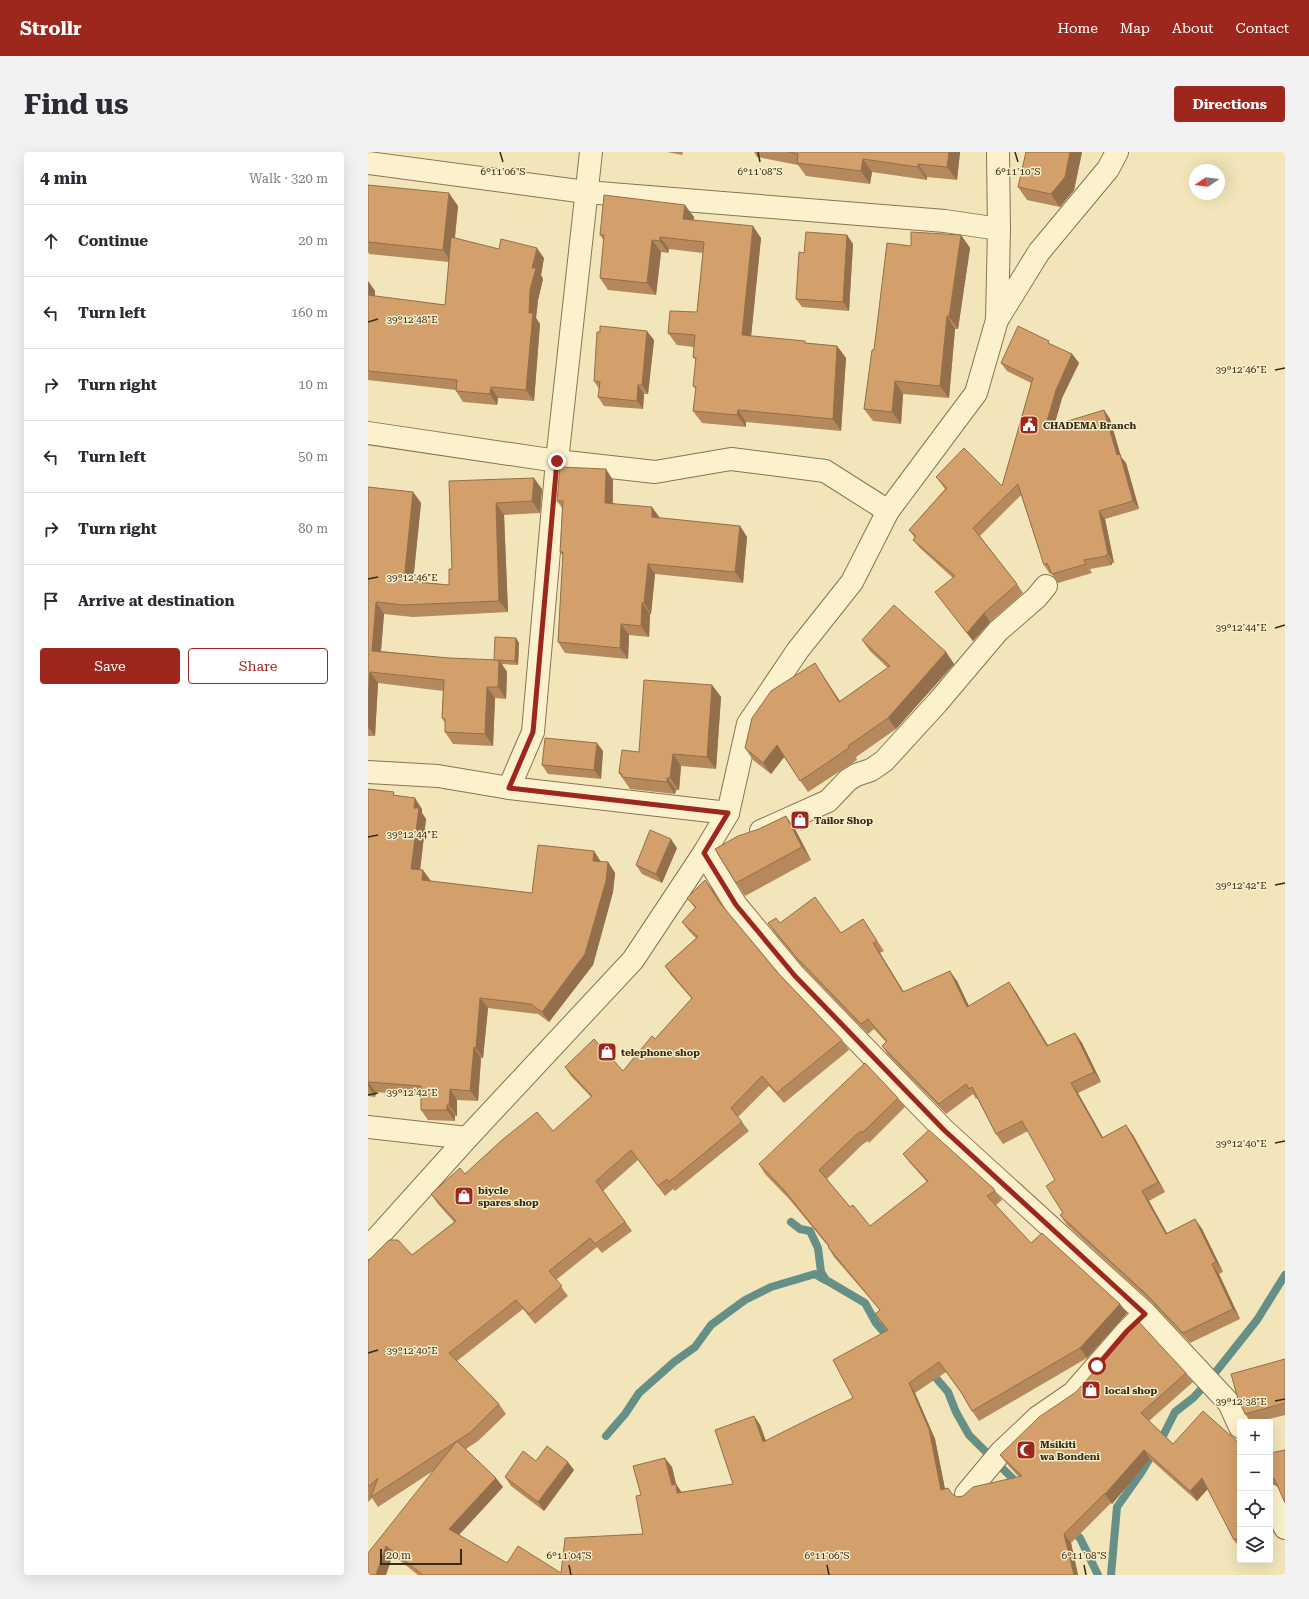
<!DOCTYPE html>
<meta charset="utf-8">
<style>
body{margin:0;font-family:"Roboto Serif",serif;background:#f2f2f3;color:#2b2b33}
.controls{position:absolute;right:12px;bottom:12px;display:grid;overflow:hidden;border-radius:4px;box-shadow:0 4px 16px #0002}
.controls button{width:36px;height:36px;display:grid;place-items:center;padding:0;border:0;border-bottom:1px solid #e1e1e2;background:#fff;color:#2b2b33;font:20px sans-serif}
.compass{position:absolute;left:821px;top:12px;width:36px;height:36px;border-radius:50%;background:#fff;box-shadow:0 4px 16px #0002;rotate:257deg}
.scale{position:absolute;left:12px;bottom:10px;width:82px;box-sizing:border-box;padding-left:4px;border:2px solid #362a19;border-top:0;font-size:11px;line-height:14px;white-space:nowrap;color:#362a19;-webkit-text-stroke:3px #f8eec9;paint-order:stroke}
.stop{position:absolute;width:12px;height:12px;margin:-9px;border:3px solid #9d261d;border-radius:50%;background:#fff}
.stop.end{background:#9d261d;border-color:#fff;box-shadow:0 1px 4px #0008}
.list{margin:0;padding:0;list-style:none}
h2{display:flex;justify-content:space-between;align-items:center;height:52px;margin:0;padding:0 16px;font-size:17px}
h2 small{font-size:13px;font-weight:400;color:#7c7c81}
.list li{display:grid;grid-template-columns:26px 1fr auto;gap:12px;align-items:center;box-sizing:border-box;height:72px;padding:0 16px;border-top:1px solid #e1e1e2}
.list b{display:block;font-size:15px;white-space:nowrap}
.list em{font-size:13px;font-style:normal;color:#7c7c81}
.actions{display:flex;gap:8px;padding:12px 16px}
.actions a{flex:1;padding:9px 0;border:1px solid #9d261d;border-radius:4px;text-align:center;font-size:14px;color:#9d261d}
.actions .main{background:#9d261d;color:#fff}
.icon{flex:none;width:22px;height:22px;fill:none;stroke:currentColor;stroke-width:2;stroke-linecap:round;stroke-linejoin:round}
.map{position:relative;flex:none;width:917px;height:1423px;overflow:hidden;border-radius:4px}
header{display:flex;align-items:center;gap:24px;box-sizing:border-box;height:56px;padding:0 20px;background:#9d261d;color:#fff}
header strong{font-size:19px}
nav{display:flex;gap:22px;margin-inline-start:auto;font-size:14px}
.intro{display:flex;align-items:center;justify-content:space-between;box-sizing:border-box;height:96px;padding:0 24px}
h1{margin:0;font-size:28px}
.button{padding:10px 18px;border-radius:4px;background:#9d261d;color:#fff;font-size:14px;font-weight:700}
main{display:flex;gap:24px;padding:0 24px}
aside{flex:1;background:#fff;border-radius:4px;box-shadow:0 4px 16px #0002}
.map>svg:first-child{display:block}
.lines{fill:none;stroke-linecap:round;stroke-linejoin:round}
.stream{stroke:#668f88;stroke-width:8}
.minor-casing{stroke:#897453;stroke-width:24}
.minor{stroke:#fcf1cd;stroke-width:22}
.wall{fill:#b5895c}
.shaded-wall{fill:#946f4b}
.building{fill:#d39f6b;stroke:#946f4b}
.route{stroke:#9d261d;stroke-width:5}
.ticks{fill:none;stroke:#362a19;stroke-width:1.5}
.labels{text-anchor:middle;dominant-baseline:central;stroke-width:3;stroke-linejoin:round;paint-order:stroke}
.poi-label{font-size:10px;font-weight:bold;fill:#362a19;stroke:#f8eec9;text-anchor:start}
.ticks-label{font-size:10px;text-anchor:middle;fill:#362a19;stroke:#f8eec9;stroke-width:3;stroke-linejoin:round;paint-order:stroke}
</style>
<header>
<strong>Strollr</strong>
<nav><a>Home</a><a>Map</a><a>About</a><a>Contact</a></nav>
</header>
<div class="intro"><h1>Find us</h1><a class="button">Directions</a></div>
<main>
<aside>
<h2>4 min<small>Walk · 320 m</small></h2>
<ul class="list">
<li><svg class="icon" aria-label="ahead" viewBox="0 0 24 24"><path d="M12 20V5M6 11l6-6 6 6"/></svg><div><b>Continue</b></div><em>20 m</em></li>
<li><svg class="icon" aria-label="left" viewBox="0 0 24 24"><path d="M17 20v-9H6M10 6l-5 5 5 5"/></svg><div><b>Turn left</b></div><em>160 m</em></li>
<li><svg class="icon" aria-label="right" viewBox="0 0 24 24"><path d="M7 20v-9h11M14 6l5 5-5 5"/></svg><div><b>Turn right</b></div><em>10 m</em></li>
<li><svg class="icon" aria-label="left" viewBox="0 0 24 24"><path d="M17 20v-9H6M10 6l-5 5 5 5"/></svg><div><b>Turn left</b></div><em>50 m</em></li>
<li><svg class="icon" aria-label="right" viewBox="0 0 24 24"><path d="M7 20v-9h11M14 6l5 5-5 5"/></svg><div><b>Turn right</b></div><em>80 m</em></li>
<li><svg class="icon" aria-label="arrive" viewBox="0 0 24 24"><path d="M6 21V4h12l-3 4 3 4H6"/></svg><div><b>Arrive at destination</b></div></li>
</ul>
<div class="actions"><a class="main">Save</a><a>Share</a></div>
</aside>
<div class="map">
<svg width="917" height="1423" viewBox="0 0 917 1423">
<rect width="100%" height="100%" fill="#f1e5b9"/>
<g class="lines">
<!-- stream -->
<g class="stream">
<polyline points="423,1070 432,1077 442,1079 450,1096 453,1120 458,1128 497,1151 508,1171 523,1188"/>
<polyline points="562,1219 580,1240 588,1260 601,1283 652,1334"/>
<polyline points="238,1284 257,1262 271,1241 306,1210 327,1195 343,1173 377,1148 403,1135 447,1122 457,1128"/>
<polyline points="702,1377 712,1386 730,1423"/>
<polyline points="743,1423 749,1355 773,1321 795,1284 807,1260 825,1246 839,1231 889,1168 917,1123"/>
</g>
<defs>
<g id="minor">
<polyline points="630,0 631,77"/>
<polyline points="0,11 218,40 577,69 631,77 629,168 608,241 520,359 484,430 430,498 380,572 360,661 336,701 265,808 99,986 0,1096"/>
<polyline points="629,168 671,100 740,17 749,0"/>
<polyline points="0,281 189,309 287,320 363,307 457,319 520,359"/>
<polyline points="0,620 70,624 141,636 360,661"/>
<polyline points="141,636 165,580 189,309 223,0"/>
<polyline points="393,679 460,649 480,628 488,623 503,618 516,609 569,551 630,479 668,446 678,434"/>
<polyline points="336,701 368,753 427,824 576,978 777,1161 861,1251 872,1275"/>
<polyline points="0,975 99,986"/>
<polyline points="598,1342 633,1300 670,1265 705,1241 759,1179 777,1161"/>
<polyline points="902,1343 917,1376"/>
</g>
</defs>
<!-- minor casing -->
<use href="#minor" class="minor-casing"/>
<!-- minor -->
<use href="#minor" class="minor"/>
</g>
<!-- wall -->
<g class="wall">
<polygon points="299,0 315,0 314,3"/>
<polygon points="386,0 592,0 589,28 559,25 559,28 504,20 502,32 438,24 430,13 389,5"/>
<polygon points="658,0 714,0 706,38 692,55 659,48 650,35"/>
<polygon points="0,33 90,54 87,86 131,97 176,106 173,123 175,127 170,148 168,166 172,172 166,249 130,246 129,253 95,250 88,239 88,238 0,228 0,129 7,139 7,144 77,153 81,110 1,102 0,100"/>
<polygon points="326,65 325,68 393,86 383,184 439,191 469,194 478,206 473,279 378,270 378,275 334,271 325,259 328,238 325,234 328,209 325,205 326,195 309,193 300,181 329,160 335,101 301,97 300,101 293,100 288,143 240,138 232,126 236,89 232,83"/>
<polygon points="479,83 485,92 481,159 434,155 428,147"/>
<polygon points="593,83 602,96 590,177 587,177 581,246 535,242 533,272 505,269 496,257 506,198 543,94"/>
<polygon points="286,188 280,242 276,242 275,257 236,254 230,245 231,237 226,229"/>
<polygon points="684,193 704,202 711,211 694,246 686,274 736,258 742,267 753,305 758,311 771,357 737,367 746,411 744,411 744,413 722,417 724,421 690,431 683,421 682,422 676,413 653,343 612,384 649,432 655,441 622,470 605,489 567,440 585,426 552,396 545,388 547,386 541,378 577,337 568,325 634,334 663,231 639,219 633,211"/>
<polygon points="245,328 245,351 292,366 372,374 379,385 375,431 287,422 283,462 282,462 281,485 261,483 260,507 197,501 190,490 195,404 192,400 194,356 189,349"/>
<polygon points="81,329 174,337 172,361 136,363 140,460 45,465 16,462 13,499 81,506 126,508 148,486 151,491 150,513 134,512 139,520 138,547 127,546 125,594 85,592 77,580 77,571 74,566 75,539 10,531 7,584 0,584 0,335 45,340 53,351 45,429 81,433 84,417"/>
<polygon points="494,488 578,500 586,512 528,577 488,605 489,608 440,640 416,605 403,622 385,608 377,596 447,511 454,522 472,549 520,516 502,499"/>
<polygon points="344,533 353,545 348,617 313,614 311,638 308,638 307,642 262,637 251,621 271,600"/>
<polygon points="235,599 233,627 180,622 174,613"/>
<polygon points="0,637 28,644 54,657 54,661 58,667 52,718 63,729 164,741 226,699 233,710 240,710 247,721 245,740 225,813 181,870 170,862 120,856 115,906 113,906 110,949 89,948 89,964 87,964 87,969 60,968 53,958 53,944 8,940 7,945 0,944"/>
<polygon points="418,664 427,677 443,708 377,744 368,731 391,677"/>
<polygon points="309,696 294,731 274,722 268,713"/>
<polygon points="344,737 355,755 411,822 474,888 481,898 416,951 401,934 370,965 381,979 307,1039 305,1037 297,1044 270,1008 235,1039 264,1079 234,1101 229,1095 188,1128 200,1144 167,1172 155,1157 89,1209 131,1252 138,1262 110,1289 98,1297 135,1335 91,1383 139,1411 193,1421 275,1382 273,1343 304,1315 308,1332 313,1340 365,1332 386,1264 392,1273 398,1289 485,1246 519,1179 507,1162 512,1158 466,1105 460,1095 460,1094 422,1048 397,1022 391,1012 530,946 537,955 501,991 500,989 495,992 459,1027 482,1055 502,1074 559,1030 542,1011 535,1002 625,1036 634,1048 628,1053 663,1091 752,1152 759,1161 719,1206 611,1269 604,1259 594,1242 578,1220 547,1241 567,1287 577,1337 584,1342 589,1345 595,1344 651,1325 639,1312 632,1303 818,1221 825,1230 781,1269 805,1292 872,1292 872,1397 866,1388 840,1337 829,1349 782,1307 744,1352 743,1351 703,1391 710,1423 50,1423 25,1403 0,1423 65,1319 10,1355 4,1346 0,1350 0,1109 44,1103 86,1070 70,1052 63,1042 97,1022 185,979 223,945 203,924 197,915 255,919 287,887 324,847 303,823 297,814 328,786 321,779 314,770 327,756 319,746"/>
<polygon points="495,767 516,799 512,801 536,840 589,829 601,854 648,840 680,893 707,881 714,891 733,930 710,941 735,986 765,983 797,1040 781,1049 799,1081 827,1067 834,1077 855,1120 851,1122 872,1167 822,1191 785,1152 699,1073 692,1063 695,1061 687,1028 660,979 635,992 628,982 609,946 608,947 605,942 578,962 521,904 514,894 518,890 506,877 500,882 436,816 407,781 400,771 412,771 473,781"/>
<polygon points="917,1207 917,1263 889,1270 883,1270 877,1262"/>
<polygon points="902,1301 909,1333 902,1331"/>
<polygon points="168,1309 206,1318 176,1359 143,1334 137,1325"/>
<polygon points="902,1373 906,1381 902,1383"/>
</g>
<!-- shaded-wall -->
<g class="shaded-wall">
<polygon points="581,0 592,0 589,28 579,15"/>
<polygon points="702,0 714,0 706,38 692,55 683,42"/>
<polygon points="495,7 504,20 502,32 493,19"/>
<polygon points="550,12 559,25 559,28 550,15"/>
<polygon points="81,41 90,54 84,111 75,98"/>
<polygon points="317,53 326,65 324,79 315,67"/>
<polygon points="385,74 393,86 382,195 374,183"/>
<polygon points="479,83 485,92 481,159 475,150"/>
<polygon points="593,83 602,96 590,177 581,165"/>
<polygon points="292,85 301,97 300,101 292,89"/>
<polygon points="284,88 293,100 288,143 279,131"/>
<polygon points="169,96 176,106 173,123 175,127 170,148 168,166 172,172 166,249 158,238 161,161 164,116"/>
<polygon points="0,129 7,139 6,153 0,145"/>
<polygon points="579,164 587,177 581,246 572,234"/>
<polygon points="279,179 286,188 280,242 274,233"/>
<polygon points="469,194 478,206 473,279 465,267"/>
<polygon points="704,202 711,211 694,246 683,285 677,276 688,238"/>
<polygon points="527,229 535,242 533,272 524,260"/>
<polygon points="270,233 276,242 275,257 269,249"/>
<polygon points="123,235 130,246 129,253 122,242"/>
<polygon points="370,258 378,270 378,275 369,263"/>
<polygon points="736,258 742,267 753,305 758,311 771,357 765,349 749,303"/>
<polygon points="238,317 245,328 244,362 237,351"/>
<polygon points="166,326 174,337 172,361 164,349"/>
<polygon points="45,340 53,351 44,440 36,429"/>
<polygon points="128,351 136,363 140,460 131,449"/>
<polygon points="284,355 292,366 291,376 284,365"/>
<polygon points="731,359 737,367 746,411 740,402"/>
<polygon points="372,374 379,385 375,431 367,420"/>
<polygon points="738,403 744,411 744,413 738,404"/>
<polygon points="280,412 287,422 283,462 276,451"/>
<polygon points="8,450 16,462 12,510 4,499"/>
<polygon points="274,451 282,462 281,485 273,474"/>
<polygon points="616,461 622,470 605,489 599,481"/>
<polygon points="253,472 261,483 260,507 252,496"/>
<polygon points="148,486 151,491 150,513 147,509"/>
<polygon points="578,500 586,512 528,577 520,566"/>
<polygon points="131,508 139,520 138,547 130,535"/>
<polygon points="447,511 454,522 479,561 471,550"/>
<polygon points="2,520 10,531 7,584 0,575 0,550"/>
<polygon points="344,533 353,545 348,617 339,605"/>
<polygon points="119,535 127,546 125,594 117,582"/>
<polygon points="229,591 235,599 233,627 226,618"/>
<polygon points="409,593 417,604 403,622 395,611"/>
<polygon points="305,602 313,614 311,638 302,626"/>
<polygon points="299,626 308,638 307,642 299,630"/>
<polygon points="47,646 54,657 54,661 58,667 51,727 43,717"/>
<polygon points="418,664 427,677 443,708 434,695"/>
<polygon points="303,687 309,696 294,731 288,722"/>
<polygon points="226,699 233,710 225,709"/>
<polygon points="240,710 247,721 245,740 225,813 181,870 174,860"/>
<polygon points="55,718 63,729 61,739 54,728"/>
<polygon points="337,728 344,737 358,761 352,751"/>
<polygon points="505,791 512,801 542,850 535,840"/>
<polygon points="582,819 589,829 606,865 599,855"/>
<polygon points="641,830 648,840 686,904 679,894"/>
<polygon points="112,846 120,856 115,906 108,896"/>
<polygon points="707,881 714,891 733,930 726,920"/>
<polygon points="106,895 113,906 110,949 102,939"/>
<polygon points="0,930 8,940 7,945 0,934"/>
<polygon points="703,931 710,941 741,996 734,986"/>
<polygon points="82,937 89,948 89,964 81,953"/>
<polygon points="79,953 87,964 87,969 79,958"/>
<polygon points="758,973 765,983 797,1040 790,1030"/>
<polygon points="774,1039 781,1049 805,1092 798,1082"/>
<polygon points="827,1067 834,1077 855,1120 848,1110"/>
<polygon points="844,1112 851,1122 872,1167 865,1157"/>
<polygon points="752,1152 759,1161 719,1206 712,1196"/>
<polygon points="541,1231 547,1241 567,1287 579,1347 573,1338"/>
<polygon points="386,1264 392,1273 402,1300 395,1290"/>
<polygon points="776,1298 782,1307 744,1352 737,1342"/>
<polygon points="297,1306 304,1315 308,1332 315,1342 316,1350 304,1333"/>
<polygon points="200,1310 206,1318 176,1359 170,1350"/>
<polygon points="128,1326 135,1335 88,1386 81,1377"/>
<polygon points="834,1326 841,1335 829,1349 822,1339"/>
<polygon points="696,1382 703,1391 710,1423 706,1423"/>
<polygon points="18,1394 25,1403 18,1423 8,1423"/>
</g>
<!-- building -->
<g class="building">
<polygon points="421,0 581,0 579,15 550,12 550,15 495,7 493,19 429,11 430,2"/>
<polygon points="658,0 702,0 697,25 683,42 650,35"/>
<polygon points="0,33 81,41 75,98 0,90"/>
<polygon points="236,43 317,53 315,67 385,74 374,183 437,189 437,191 469,194 465,267 370,258 369,263 325,259 328,235 325,234 328,206 325,205 327,183 300,181 302,159 329,160 336,90 292,85 292,89 284,88 279,131 232,126 236,83 232,83"/>
<polygon points="438,80 479,83 475,150 428,147 431,100 436,101"/>
<polygon points="543,80 593,83 581,165 579,164 572,234 527,229 524,260 496,257 504,198 506,198 519,91 543,94"/>
<polygon points="83,85 131,97 133,87 169,96 164,116 168,116 162,138 161,161 165,161 158,238 123,235 122,242 88,239 89,228 0,219 0,143 77,153"/>
<polygon points="232,174 279,179 274,233 270,233 269,249 230,245 232,230 226,229 229,180 232,180"/>
<polygon points="650,174 681,189 680,191 704,202 688,238 677,276 736,258 749,303 752,302 765,349 731,359 740,402 738,403 738,404 716,408 718,412 684,422 679,411 676,413 650,332 605,376 649,432 616,461 599,481 567,440 587,424 545,388 548,384 541,378 579,336 568,325 596,296 634,334 665,226 633,211"/>
<polygon points="192,315 238,317 237,351 284,355 284,365 372,374 367,420 280,412 276,451 274,451 273,474 253,472 252,496 190,490 195,400 192,400 195,349 189,349"/>
<polygon points="166,326 164,349 128,351 131,449 36,453 8,450 4,499 81,506 131,508 130,535 119,535 117,582 77,580 77,567 74,566 76,528 2,520 0,550 0,335 45,340 36,429 81,433 81,417 84,417 81,329"/>
<polygon points="526,453 578,500 520,566 480,594 481,596 432,629 409,593 395,611 377,596 384,566 403,539 447,511 471,550 522,514 494,488"/>
<polygon points="127,485 148,486 147,509 126,508"/>
<polygon points="276,528 344,533 339,605 305,602 302,626 299,626 299,630 254,625 254,622 251,621 254,598 271,600"/>
<polygon points="177,586 229,591 226,618 174,613"/>
<polygon points="0,637 26,640 25,643 47,646 46,656 51,656 43,717 55,718 54,728 164,741 170,693 226,699 225,709 240,710 238,729 217,802 174,860 163,852 112,846 108,896 106,895 102,939 82,937 81,953 79,953 79,958 53,958 53,934 0,930 0,933"/>
<polygon points="418,664 434,695 368,731 347,697 370,684 391,677"/>
<polygon points="282,678 303,687 288,722 268,713"/>
<polygon points="337,728 352,751 411,822 474,888 409,941 394,924 363,956 374,970 301,1030 299,1027 290,1034 263,998 228,1029 257,1070 227,1092 222,1086 181,1119 194,1134 161,1162 148,1148 81,1201 131,1252 103,1280 89,1289 128,1326 81,1377 139,1411 150,1394 193,1421 197,1386 275,1382 268,1344 273,1343 265,1314 297,1306 304,1333 308,1332 309,1341 365,1332 347,1278 386,1264 395,1290 441,1267 485,1246 465,1208 520,1178 507,1162 512,1158 460,1095 461,1094 416,1038 391,1012 497,911 530,946 494,981 493,979 488,983 451,1018 482,1055 485,1053 502,1074 560,1029 535,1002 561,978 625,1036 627,1039 619,1044 663,1091 674,1081 752,1152 712,1196 604,1259 593,1240 571,1210 541,1231 561,1277 573,1338 580,1336 584,1342 589,1345 595,1344 605,1335 654,1324 632,1303 671,1265 708,1240 770,1169 818,1221 773,1261 805,1292 835,1259 872,1292 872,1385 866,1388 834,1326 822,1339 776,1298 737,1342 736,1342 696,1382 706,1423 55,1423 18,1394 8,1423 0,1423 0,1401 89,1289 3,1345 10,1326 0,1335 0,1109 21,1088 30,1088 44,1103 88,1069 63,1042 92,1016 97,1022 134,988 169,960 185,979 224,944 197,915 226,887 255,919 284,884 287,887 324,846 297,814 330,785 314,770 328,755 319,746"/>
<polygon points="447,745 473,781 495,767 509,789 505,791 535,840 582,819 599,855 641,830 679,894 707,881 726,920 703,931 734,986 758,973 790,1030 774,1039 798,1082 827,1067 848,1110 844,1112 865,1157 815,1181 778,1142 692,1063 695,1061 678,1034 687,1028 654,969 628,982 604,935 601,937 598,932 571,952 514,894 519,889 500,867 493,872 429,806 400,771 408,766 412,771"/>
<polygon points="917,1207 917,1251 877,1262 870,1247 863,1222"/>
<polygon points="179,1294 200,1310 170,1350 137,1325 155,1299 168,1309"/>
<polygon points="917,1298 917,1351 907,1328 902,1323 902,1301"/>
</g>
<g class="lines">
<!-- route -->
<polyline class="route" points="189,309 165,580 141,636 360,661 336,701 368,753 427,824 576,978 777,1162 759,1179 729,1214"/>
</g>
<!-- ticks -->
<path class="ticks" d="M132,0L135,10M390,0L392,10M647,0L650,10M0,170L10,167M907,218L917,216M0,427L10,425M907,476L917,473M0,685L10,683M907,733L917,731M0,943L10,941M907,991L917,989M0,1201L10,1198M907,1249L917,1247M201,1413L203,1423M459,1413L461,1423M716,1413L718,1423"/>
<!-- icons -->
<defs>
<symbol id="civic-square" viewBox="-11 -11 22 22"><rect x="-9" y="-9" width="18" height="18" rx="4" fill="#9d261d" stroke="#f8eec9"/><path d="M-.6-6.5H3V-4.5H.6V-3L4-1V1h2V6H-6V1h2V-1L-.6-3ZM-1.2 2.5V6h2.4V2.5Z" fill="#fff"/></symbol>
<symbol id="shop-square" viewBox="-11 -11 22 22"><rect x="-9" y="-9" width="18" height="18" rx="4" fill="#9d261d" stroke="#f8eec9"/><path d="M-5-2.5h2.3a2.7 3.5 0 0 1 5.4 0H5L5.5 6h-11ZM-1.5-2.5h3a1.5 2.3 0 0 0-3 0Z" fill="#fff"/></symbol>
<symbol id="mosque-square" viewBox="-11 -11 22 22"><rect x="-9" y="-9" width="18" height="18" rx="4" fill="#9d261d" stroke="#f8eec9"/><path d="M3.5-4.9A6 6 0 1 0 3.5 4.9A5 5 0 1 1 3.5-4.9Z" fill="#fff"/></symbol>
</defs>
<g fill-rule="evenodd">
<use href="#civic-square" x="650" y="262" width="22" height="22"/>
<use href="#shop-square" x="421" y="657" width="22" height="22"/>
<use href="#shop-square" x="228" y="889" width="22" height="22"/>
<use href="#shop-square" x="85" y="1033" width="22" height="22"/>
<use href="#shop-square" x="712" y="1227" width="22" height="22"/>
<use href="#mosque-square" x="647" y="1287" width="22" height="22"/>
</g>
<g class="labels">
<!-- poi labels -->
<g class="poi-label">
<text x="675" y="273">CHADEMA Branch</text>
<text x="446" y="668">Tailor Shop</text>
<text x="253" y="900">telephone shop</text>
<text x="110" y="1038">biycle<tspan x="110" dy="12">spares shop</tspan></text>
<text x="737" y="1238">local shop</text>
<text x="672" y="1292">Msikiti<tspan x="672" dy="12">wa Bondeni</tspan></text>
</g>
</g>
<g class="ticks-label">
<text x="135" y="23">6°11'06"S</text>
<text x="392" y="23">6°11'08"S</text>
<text x="650" y="23">6°11'10"S</text>
<text x="44" y="171">39°12'48"E</text>
<text x="873" y="221">39°12'46"E</text>
<text x="44" y="429">39°12'46"E</text>
<text x="873" y="479">39°12'44"E</text>
<text x="44" y="686">39°12'44"E</text>
<text x="873" y="737">39°12'42"E</text>
<text x="44" y="944">39°12'42"E</text>
<text x="873" y="995">39°12'40"E</text>
<text x="44" y="1202">39°12'40"E</text>
<text x="873" y="1253">39°12'38"E</text>
<text x="201" y="1407">6°11'04"S</text>
<text x="459" y="1407">6°11'06"S</text>
<text x="716" y="1407">6°11'08"S</text>
</g>
</svg>
<div class="controls">
<button>+</button>
<button>−</button>
<button><svg class="icon" aria-label="locate" viewBox="0 0 24 24"><circle cx="12" cy="12" r="6"/><path d="M12 2v4M12 18v4M2 12h4M18 12h4"/></svg></button>
<button><svg class="icon" aria-label="layers" viewBox="0 0 24 24"><path d="M12 4l9 5-9 5-9-5zM3 14l9 5 9-5"/></svg></button>
</div>
<svg class="compass" viewBox="-18 -18 36 36"><path d="M0-13l5 13h-10z" fill="#e53935"/><path d="M0 13l5-13h-10z" fill="#7c7c81"/></svg>
<div class="scale">20 m</div>
<div class="stop" style="left:729px;top:1214px"></div>
<div class="stop end" style="left:189px;top:309px"></div>
</div>
</main>
